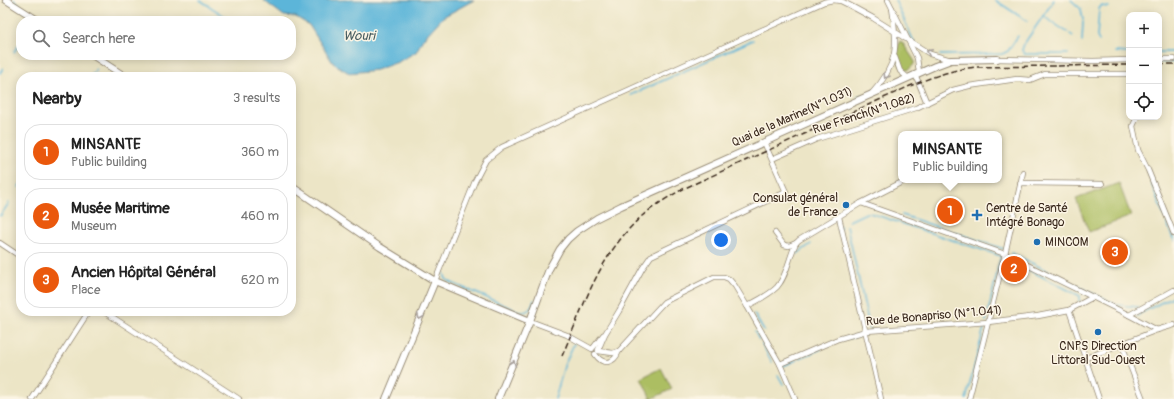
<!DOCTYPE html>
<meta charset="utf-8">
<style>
body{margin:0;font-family:Pangolin,sans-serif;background:#f6f6f6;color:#222}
.controls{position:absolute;right:12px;top:12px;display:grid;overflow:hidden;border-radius:8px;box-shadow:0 2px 10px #0003}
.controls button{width:36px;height:36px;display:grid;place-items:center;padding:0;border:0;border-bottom:1px solid #e0e0e0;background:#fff;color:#222;font:20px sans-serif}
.you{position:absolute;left:721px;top:240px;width:14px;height:14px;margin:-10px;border:3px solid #fff;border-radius:50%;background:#1a73e8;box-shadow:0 0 0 6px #1a73e833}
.badge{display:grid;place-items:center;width:26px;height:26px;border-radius:50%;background:#ea580c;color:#fff;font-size:13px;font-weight:700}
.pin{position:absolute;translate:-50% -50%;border:2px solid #fff;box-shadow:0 1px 4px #0006}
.popup{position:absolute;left:898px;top:131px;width:104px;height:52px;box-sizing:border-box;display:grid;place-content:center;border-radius:8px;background:#fff;filter:drop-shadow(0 1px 3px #0005);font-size:13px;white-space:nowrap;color:#767676}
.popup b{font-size:15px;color:#222}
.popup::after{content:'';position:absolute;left:50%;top:100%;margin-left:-8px;border:8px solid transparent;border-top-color:#fff}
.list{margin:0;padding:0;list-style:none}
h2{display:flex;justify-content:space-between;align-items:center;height:52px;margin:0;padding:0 16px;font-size:17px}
h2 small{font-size:13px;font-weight:400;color:#767676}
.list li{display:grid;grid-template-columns:26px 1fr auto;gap:12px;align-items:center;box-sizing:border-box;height:56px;margin:0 8px 8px;padding:0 8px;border:1px solid #e0e0e0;border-radius:16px}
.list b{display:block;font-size:15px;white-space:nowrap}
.list p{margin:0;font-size:13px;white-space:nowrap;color:#767676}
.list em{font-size:13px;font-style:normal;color:#767676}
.icon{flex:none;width:22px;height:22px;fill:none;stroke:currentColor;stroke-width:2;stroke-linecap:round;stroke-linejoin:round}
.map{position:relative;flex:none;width:1174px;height:399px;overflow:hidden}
.search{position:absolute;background:#fff;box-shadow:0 2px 10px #0003;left:16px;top:16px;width:280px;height:44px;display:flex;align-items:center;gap:10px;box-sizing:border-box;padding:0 14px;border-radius:16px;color:#767676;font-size:15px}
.panel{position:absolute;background:#fff;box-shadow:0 2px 10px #0003;left:16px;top:72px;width:280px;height:244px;border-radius:16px}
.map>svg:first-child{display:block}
.green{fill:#acbe62;stroke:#747440}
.water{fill:#5bb5d9;stroke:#4b707c}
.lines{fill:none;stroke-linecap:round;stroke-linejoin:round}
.stream{stroke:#5bb5d9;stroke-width:1.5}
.minor-casing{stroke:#948872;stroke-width:6}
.major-casing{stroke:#948872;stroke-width:8}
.minor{stroke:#fff;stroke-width:4.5}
.major{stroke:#fff;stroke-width:6}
.rail{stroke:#3b2a1e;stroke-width:1.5;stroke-dasharray:6 3;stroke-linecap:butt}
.oneway{stroke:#a79f9a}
.poi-dot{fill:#1f6fb2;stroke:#fcf5e5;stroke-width:1.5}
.labels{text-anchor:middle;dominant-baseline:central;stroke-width:3;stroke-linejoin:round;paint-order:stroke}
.street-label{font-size:12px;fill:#3b2a1e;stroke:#fcf5e5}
.poi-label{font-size:12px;fill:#3b2a1e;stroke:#fcf5e5;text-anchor:start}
.water-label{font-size:13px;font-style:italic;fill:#465b5f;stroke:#fcf5e5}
</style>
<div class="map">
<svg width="1174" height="399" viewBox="0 0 1174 399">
<rect width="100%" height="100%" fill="#fcf5e5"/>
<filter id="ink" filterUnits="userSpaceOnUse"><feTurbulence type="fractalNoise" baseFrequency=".025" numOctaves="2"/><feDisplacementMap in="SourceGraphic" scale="8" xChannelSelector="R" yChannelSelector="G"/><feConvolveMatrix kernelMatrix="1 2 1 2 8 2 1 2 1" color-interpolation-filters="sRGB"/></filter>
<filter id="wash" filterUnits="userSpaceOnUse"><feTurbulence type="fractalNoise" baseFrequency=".012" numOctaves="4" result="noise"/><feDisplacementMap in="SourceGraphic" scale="16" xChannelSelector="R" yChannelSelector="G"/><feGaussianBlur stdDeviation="0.9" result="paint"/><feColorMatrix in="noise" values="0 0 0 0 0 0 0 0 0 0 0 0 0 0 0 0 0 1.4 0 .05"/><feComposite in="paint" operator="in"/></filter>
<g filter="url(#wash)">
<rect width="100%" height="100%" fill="#ece5c6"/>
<!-- green -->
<g class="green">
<path d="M900,41L902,42L914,60V64C900,83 894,52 900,41Z"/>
<polygon points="1119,183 1131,216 1089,232 1076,199"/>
<polygon points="661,368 672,389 651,399 641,378"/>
</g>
<!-- water -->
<polygon class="water" points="263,0 474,0 443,17 423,39 416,52 398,62 376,70 349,73 333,63 309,25 296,17 284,16"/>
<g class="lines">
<!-- stream -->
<g class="stream">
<polyline points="14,0 19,4"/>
<polyline points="200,0 232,21"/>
<polyline points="895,0 914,42"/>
<polyline points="995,0 1027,21"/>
<polyline points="1071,0 1081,9 1083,20"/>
<polyline points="1043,16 1067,32"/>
<polyline points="1070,34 1073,36"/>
<polyline points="1099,41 1097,37 1099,9 1101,6 1109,7"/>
<polyline points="1082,42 1083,22"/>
<polyline points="1022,50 1024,44 1054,0"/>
<polyline points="1022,50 1024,54 1068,54"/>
<polyline points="14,52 21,41"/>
<polyline points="1115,52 1129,53"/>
<polyline points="1159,52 1174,52"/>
<polyline points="940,55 1002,54 1008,51 1018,36"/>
<polyline points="1159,62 1174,62"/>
<polyline points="1125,63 1129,63"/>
<polyline points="0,73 3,68"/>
<polyline points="91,77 96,69"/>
<polyline points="631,95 753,40"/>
<polyline points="858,97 862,95"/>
<polyline points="1151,183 1165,218"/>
<polyline points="19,187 21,184"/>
<polyline points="902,215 1004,249"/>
<polyline points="0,216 9,203"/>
<polyline points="849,221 866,213 870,213 1001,256 986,321"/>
<polyline points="1167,223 1174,241"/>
<polyline points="847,226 870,330"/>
<polyline points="837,229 840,227 840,229"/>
<polyline points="1011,253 1050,272"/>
<polyline points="797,254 811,244"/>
<polyline points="1015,263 1080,296 1080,301"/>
<path d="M444,273L446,279L452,283L521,312C530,312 532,307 534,300"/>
<polyline points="1059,277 1112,303 1117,305 1139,307"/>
<polyline points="754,314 764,331"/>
<polyline points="1137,317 1139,314 1174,296"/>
<polyline points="755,332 759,340"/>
<polyline points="848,338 864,335"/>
<polyline points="762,344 772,362"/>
<polyline points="800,358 821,349"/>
<polyline points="783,366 797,360"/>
<polyline points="778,375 783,384"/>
<polyline points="555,399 565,363 574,344"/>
<polyline points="966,399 984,328"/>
</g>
</g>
</g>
<g filter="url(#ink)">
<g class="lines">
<defs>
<g id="minor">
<polyline points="888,0 917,58 919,72"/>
<polyline points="895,57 900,71 908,78"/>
<polyline points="997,59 1093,61 1129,60"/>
<polyline points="1159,59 1174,59"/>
<polyline points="915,74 927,103"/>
<path d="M872,93C898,65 898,46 892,8"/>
<polyline points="1137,117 1133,126 1138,150 1148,170 1174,234"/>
<polyline points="772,159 817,139 916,108 953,90 969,86 1017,79 1030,80 1045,74 1129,74"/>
<polyline points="1020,183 1102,184"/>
<polyline points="861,203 1005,254 1129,315 1157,330"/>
<polyline points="839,217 881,399"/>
<polyline points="775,233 784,245 789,246 796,243"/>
<polyline points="0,243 21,257"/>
<polyline points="435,281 475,181 486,160 502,147 824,2 833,0 841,1 849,5 873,18 930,54 951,60"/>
<path d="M747,306C757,301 769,295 777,287C787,276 789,257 796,243L799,240L861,203L906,180"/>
<polyline points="1069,310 1099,399"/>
<polyline points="103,311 239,399"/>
<polyline points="1129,315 1174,290"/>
<polyline points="530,321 567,335 592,349"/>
<polyline points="1122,345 1143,399"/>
<polyline points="593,348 603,335"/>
<polyline points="598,350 605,334 619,311 642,269 651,256 786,192 764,142"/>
<polyline points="598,351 613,353 619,351"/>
<path d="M595,354C603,366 614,364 619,351L664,302L714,277H724L729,279L735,286L747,306L780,364L795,399"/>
<polyline points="1086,358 1157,330 1174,325"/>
<polyline points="780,364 838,339 866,331 988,322 1038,316 1069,310 1093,297"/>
<polyline points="32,399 89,311"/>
<polyline points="969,399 1005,254 1023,172"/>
</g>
<g id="major">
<polyline points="6,0 39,21"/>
<polyline points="92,55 126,77"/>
<polyline points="291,186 380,247 435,281 530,321"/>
<polyline points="386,399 435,281"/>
<polyline points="498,399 530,321 549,269 560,249 568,239 577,231 597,218 621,206 935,66 951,60 997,59"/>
</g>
</defs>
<!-- minor casing -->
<use href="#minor" class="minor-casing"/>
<!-- major casing -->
<use href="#major" class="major-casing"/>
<!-- minor -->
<use href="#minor" class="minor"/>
<!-- major -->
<use href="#major" class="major"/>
<!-- rail -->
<g class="rail">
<polyline points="1159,64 1174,64"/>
<path d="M562,356C584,305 599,255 642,216C655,205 670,196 685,188L910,86C932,77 951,70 975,67L1129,65"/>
</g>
</g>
<!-- one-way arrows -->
<defs><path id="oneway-chevron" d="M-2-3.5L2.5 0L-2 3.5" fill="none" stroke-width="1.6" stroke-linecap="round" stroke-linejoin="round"/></defs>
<g class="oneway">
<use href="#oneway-chevron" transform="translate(929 52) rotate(-154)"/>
<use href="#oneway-chevron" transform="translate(886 76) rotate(122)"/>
<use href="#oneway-chevron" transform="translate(420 317) rotate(112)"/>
<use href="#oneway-chevron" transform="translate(513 363) rotate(-68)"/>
</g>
</g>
<!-- markers -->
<g class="poi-dot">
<circle cx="846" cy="205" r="4"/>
<path d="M975 209h4v4h4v4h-4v4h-4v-4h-4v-4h4z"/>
<circle cx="1037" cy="242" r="4"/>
<circle cx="1098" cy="332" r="4"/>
</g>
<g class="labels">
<!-- street labels -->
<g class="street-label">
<text transform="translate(864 114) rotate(-18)">Rue French(N°1.082)</text>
<text transform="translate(792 117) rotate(-24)">Quai de la Marine(N°1.031)</text>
<text transform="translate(934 316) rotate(-5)">Rue de Bonapriso (N°1.041)</text>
</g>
<!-- poi labels -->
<g class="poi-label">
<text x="838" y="198" text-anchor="end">Consulat général<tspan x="838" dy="14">de France</tspan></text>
<text x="986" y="208">Centre de Santé<tspan x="986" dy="14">Intégré Bonago</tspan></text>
<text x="1045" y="242">MINCOM</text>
<text x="1098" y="346" text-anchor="middle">CNPS Direction<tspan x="1098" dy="14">Littoral Sud-Ouest</tspan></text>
</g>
<!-- water labels -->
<g class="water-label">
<text x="359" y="36">Wouri</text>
</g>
</g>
</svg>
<div class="controls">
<button>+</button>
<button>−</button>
<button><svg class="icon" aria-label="locate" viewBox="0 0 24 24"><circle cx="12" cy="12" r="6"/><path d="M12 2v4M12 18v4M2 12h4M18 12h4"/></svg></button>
</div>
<div class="you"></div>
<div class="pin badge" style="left:950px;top:211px">1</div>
<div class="popup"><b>MINSANTE</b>Public building</div>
<div class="pin badge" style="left:1014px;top:269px">2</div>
<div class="pin badge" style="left:1115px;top:252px">3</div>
<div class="search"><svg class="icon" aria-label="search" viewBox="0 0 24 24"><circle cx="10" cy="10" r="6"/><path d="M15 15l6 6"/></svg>Search here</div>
<section class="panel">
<h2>Nearby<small>3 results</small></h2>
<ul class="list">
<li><span class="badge">1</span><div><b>MINSANTE</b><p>Public building</p></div><em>360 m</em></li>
<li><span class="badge">2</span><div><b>Musée Maritime</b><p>Museum</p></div><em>460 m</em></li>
<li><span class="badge">3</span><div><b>Ancien Hôpital Général</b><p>Place</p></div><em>620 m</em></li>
</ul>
</section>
</div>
